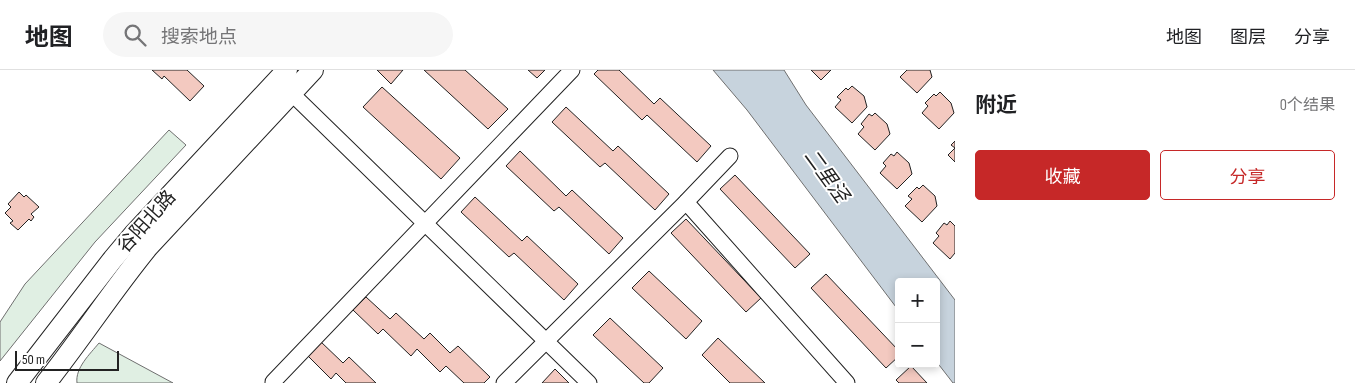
<!DOCTYPE html>
<html lang="zh">
<meta charset="utf-8">
<style>
body{margin:0;font-family:"Sofia Sans Condensed","Noto Sans SC",sans-serif;background:#f6f6f6;color:#202124}
.controls{position:absolute;right:15px;bottom:15px;display:grid;overflow:hidden;border-radius:5px;box-shadow:0 2px 8px #0003}
.controls button{width:45px;height:45px;display:grid;place-items:center;padding:0;border:0;border-bottom:1px solid #e0e0e0;background:#fff;color:#202124;font:25px sans-serif}
.scale{position:absolute;left:15px;bottom:12px;width:104px;box-sizing:border-box;padding-left:5px;border:2px solid #222;border-top:0;font-size:14px;line-height:18px;white-space:nowrap;color:#222;-webkit-text-stroke:4px #fff;paint-order:stroke}
.list{margin:0;padding:0;list-style:none}
h2{display:flex;justify-content:space-between;align-items:center;height:65px;margin:0;padding:0 20px;font-size:21px}
h2 small{font-size:16px;font-weight:400;color:#757577}
.actions{display:flex;gap:10px;padding:15px 20px}
.actions a{flex:1;padding:11px 0;border:1px solid #c62828;border-radius:5px;text-align:center;font-size:18px;color:#c62828}
.actions .main{background:#c62828;color:#fff}
.icon{flex:none;width:28px;height:28px;fill:none;stroke:currentColor;stroke-width:2;stroke-linecap:round;stroke-linejoin:round}
.map{position:relative;flex:none;width:955px;height:313px;overflow:hidden}
header{display:flex;align-items:center;gap:30px;box-sizing:border-box;height:70px;padding:0 25px;background:#fff;border-bottom:1px solid #e0e0e0}
header strong{font-size:24px}
nav{display:flex;gap:28px;margin-inline-start:auto;font-size:18px}
.search{width:350px;height:45px;background:#f6f6f6;display:flex;align-items:center;gap:12px;box-sizing:border-box;padding:0 18px;border-radius:28px;color:#757577;font-size:19px}
main{display:flex}
aside{flex:1;background:#fff}
.map>svg:first-child{display:block}
.green{fill:#e0efe3;stroke:#6f6f6f}
.water{fill:#c7d3dd;stroke:#6f6f6f}
.building{fill:#f3c9c0;stroke:#222}
.lines{fill:none;stroke-linecap:round;stroke-linejoin:round}
.minor-casing{stroke:#222;stroke-width:17}
.major-casing{stroke:#222;stroke-width:22}
.minor{stroke:#fff;stroke-width:15}
.major{stroke:#fff;stroke-width:20}
.labels{text-anchor:middle;dominant-baseline:central;stroke-width:4;stroke-linejoin:round;paint-order:stroke}
.street-label{font-size:19px;fill:#222;stroke:#fff}
.water-label{font-size:20px;font-style:italic;fill:#222;stroke:#fff}
</style>
<header>
<strong>地图</strong>
<div class="search"><svg class="icon" aria-label="search" viewBox="0 0 24 24"><circle cx="10" cy="10" r="6"/><path d="M15 15l6 6"/></svg>搜索地点</div>
<nav><a>地图</a><a>图层</a><a>分享</a></nav>
</header>
<main>
<div class="map">
<svg width="955" height="313" viewBox="0 0 955 313">
<rect width="100%" height="100%" fill="#fff"/>
<!-- green -->
<g class="green">
<polygon points="169,60 186,75 95,172 0,291 0,252 25,214"/>
<path d="M99,273L173,313H77C75,298 90,284 99,273Z"/>
</g>
<!-- water -->
<polygon class="water" points="713,0 784,0 806,35 955,230 955,313 953,313 936,291 936,212 899,212 899,241 747,40"/>
<!-- building -->
<g class="building">
<polygon points="152,0 187,0 204,16 190,31 164,6 162,9"/>
<polygon points="377,0 403,0 391,14"/>
<polygon points="424,0 465,0 508,39 488,59"/>
<polygon points="528,0 545,0 537,8"/>
<polygon points="598,0 619,0 654,34 660,28 711,76 697,92 647,45 642,50 594,4"/>
<polygon points="811,0 831,0 821,10"/>
<polygon points="907,0 930,0 932,7 917,23 900,7"/>
<polygon points="852,16 864,26 867,37 852,53 835,37 841,30 837,27 846,18 848,20"/>
<polygon points="382,17 460,88 441,109 363,37"/>
<polygon points="940,22 951,33 954,43 939,59 922,43 928,36 925,33 934,24 936,26"/>
<polygon points="566,37 613,81 618,76 669,124 655,140 605,93 600,97 552,52"/>
<polygon points="875,43 887,54 890,64 875,80 858,64 864,57 861,54 869,44 872,46"/>
<polygon points="955,71 955,92 948,85 955,78 951,75"/>
<polygon points="520,81 566,126 572,120 623,168 609,184 559,137 554,141 506,96"/>
<polygon points="897,82 909,93 912,104 897,119 880,103 886,96 883,93 891,84 894,86"/>
<polygon points="735,105 810,184 795,198 720,119"/>
<polygon points="923,115 935,126 937,136 922,152 905,136 912,129 908,126 917,117 919,119"/>
<polygon points="19,122 24,127 26,125 39,137 31,144 34,147 31,151 29,149 18,160 10,153 13,151 5,143 11,137 8,134"/>
<polygon points="475,127 522,171 527,166 578,214 564,230 514,183 509,187 461,142"/>
<polygon points="686,149 761,228 746,242 671,163"/>
<polygon points="950,151 955,156 955,183 950,189 933,173 939,166 936,163 944,153 947,155"/>
<polygon points="649,201 702,251 686,269 632,218"/>
<polygon points="826,204 899,281 899,286 886,298 811,218"/>
<polygon points="366,227 390,249 396,243 424,269 430,263 450,283 458,276 490,307 484,313 464,313 446,296 440,302 417,279 411,286 383,259 378,264 353,240"/>
<polygon points="610,248 663,298 649,313 644,313 593,265"/>
<polygon points="718,268 765,313 730,313 702,285"/>
<polygon points="320,271 343,293 349,287 376,313 346,313 336,303 331,309 306,284"/>
<polygon points="911,296 927,313 899,313 896,310"/>
<polygon points="555,299 569,313 542,313"/>
</g>
<g class="lines">
<defs>
<g id="minor">
<polyline points="284,16 589,313"/>
<polyline points="686,132 847,313"/>
<polyline points="273,312 572,0"/>
<polyline points="504,313 686,132 730,86"/>
</g>
<g id="major">
<polyline points="17,313 113,189 134,164 287,0"/>
<path d="M46,313C81,269 112,221 148,177L313,0"/>
</g>
</defs>
<!-- minor casing -->
<use href="#minor" class="minor-casing"/>
<!-- major casing -->
<use href="#major" class="major-casing"/>
<!-- minor -->
<use href="#minor" class="minor"/>
<!-- major -->
<use href="#major" class="major"/>
</g>
<g class="labels">
<!-- street labels -->
<g class="street-label">
<text transform="translate(147 152) rotate(-48)">谷阳北路</text>
</g>
<!-- water labels -->
<g class="water-label">
<text transform="translate(826 106) rotate(54)">二里泾</text>
</g>
</g>
</svg>
<div class="controls">
<button>+</button>
<button>−</button>
</div>
<div class="scale">50 m</div>
</div>
<aside>
<h2>附近<small>0个结果</small></h2>
<ul class="list">
</ul>
<div class="actions"><a class="main">收藏</a><a>分享</a></div>
</aside>
</main>
